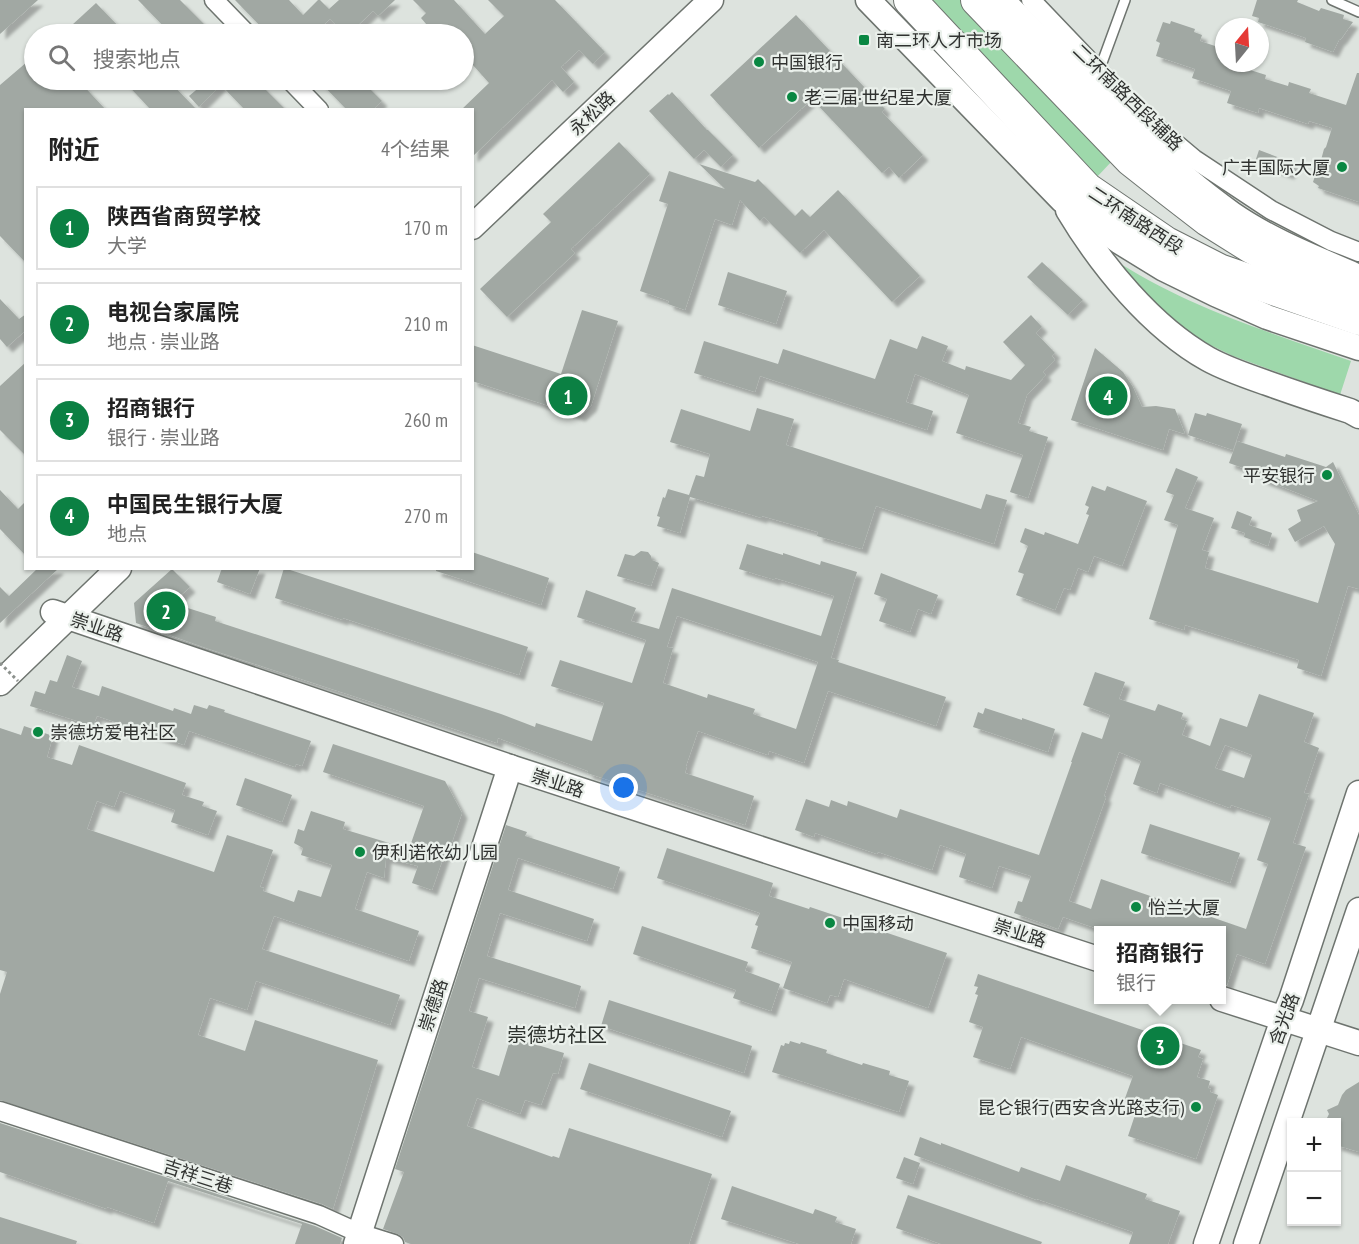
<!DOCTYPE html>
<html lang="zh">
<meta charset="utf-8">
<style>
body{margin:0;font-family:"PT Sans Narrow","Noto Sans SC",sans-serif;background:#f6f6f6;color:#222}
.controls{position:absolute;right:18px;bottom:18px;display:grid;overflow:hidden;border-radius:0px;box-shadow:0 2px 4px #0004}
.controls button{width:54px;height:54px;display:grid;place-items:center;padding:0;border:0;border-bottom:2px solid #e0e0e0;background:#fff;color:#222;font:30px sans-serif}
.compass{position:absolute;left:1215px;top:18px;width:54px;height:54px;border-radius:50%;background:#fff;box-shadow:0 2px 4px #0004;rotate:18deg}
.you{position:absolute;left:624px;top:788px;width:21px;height:21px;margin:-15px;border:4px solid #fff;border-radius:50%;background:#1a73e8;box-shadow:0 0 0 9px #1a73e833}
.badge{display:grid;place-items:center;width:39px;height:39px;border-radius:50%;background:#0b8043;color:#fff;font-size:20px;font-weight:700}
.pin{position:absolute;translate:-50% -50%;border:3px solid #fff;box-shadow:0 2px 6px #0006}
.popup{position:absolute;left:1094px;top:926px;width:132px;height:78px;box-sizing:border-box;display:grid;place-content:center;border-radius:0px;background:#fff;filter:drop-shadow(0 2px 4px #0005);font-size:20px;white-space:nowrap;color:#767676}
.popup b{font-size:22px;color:#222}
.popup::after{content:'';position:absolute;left:50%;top:100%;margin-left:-12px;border:12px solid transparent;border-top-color:#fff}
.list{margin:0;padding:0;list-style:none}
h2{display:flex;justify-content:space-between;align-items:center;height:78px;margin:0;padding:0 24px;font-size:26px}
h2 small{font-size:20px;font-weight:400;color:#767676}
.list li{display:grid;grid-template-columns:39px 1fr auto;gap:18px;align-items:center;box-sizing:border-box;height:84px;margin:0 12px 12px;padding:0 12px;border:2px solid #e0e0e0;border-radius:0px}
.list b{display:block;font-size:22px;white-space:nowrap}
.list p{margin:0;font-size:20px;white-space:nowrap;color:#767676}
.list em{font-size:20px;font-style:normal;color:#767676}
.icon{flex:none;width:33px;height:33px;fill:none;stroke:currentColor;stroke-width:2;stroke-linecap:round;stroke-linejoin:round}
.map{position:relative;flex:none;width:1359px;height:1244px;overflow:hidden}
.search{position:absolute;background:#fff;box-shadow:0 2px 4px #0004;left:24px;top:24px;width:450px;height:66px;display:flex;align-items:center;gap:15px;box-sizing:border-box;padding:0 21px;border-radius:33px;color:#767676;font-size:22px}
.panel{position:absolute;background:#fff;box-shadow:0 2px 4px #0004;left:24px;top:108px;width:450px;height:462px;border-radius:0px}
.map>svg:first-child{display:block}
.green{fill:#9ed8ab}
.building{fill:#a1a8a3;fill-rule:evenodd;filter:url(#shadow)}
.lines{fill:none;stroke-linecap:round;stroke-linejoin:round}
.lane-casing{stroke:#6e746f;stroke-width:12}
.street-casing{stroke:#6e746f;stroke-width:21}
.secondary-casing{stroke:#6e746f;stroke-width:27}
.highway-casing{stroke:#6e746f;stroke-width:34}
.lane{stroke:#fff;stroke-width:9}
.street{stroke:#fff;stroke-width:18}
.secondary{stroke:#fff;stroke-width:24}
.highway{stroke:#fff;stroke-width:32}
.path-bridge{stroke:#8c918d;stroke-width:3;stroke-dasharray:3 3;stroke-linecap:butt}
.poi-dot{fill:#098742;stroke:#eaf0eb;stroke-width:2}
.labels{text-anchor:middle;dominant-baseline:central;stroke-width:4.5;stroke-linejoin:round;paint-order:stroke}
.poi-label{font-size:18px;fill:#303230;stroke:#eaf0eb;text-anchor:start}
.street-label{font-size:18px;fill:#303230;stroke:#eaf0eb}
.neighbourhood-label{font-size:20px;fill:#2d322e;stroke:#eaf0eb}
</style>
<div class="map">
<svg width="1359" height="1244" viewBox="0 0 1359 1244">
<defs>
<filter id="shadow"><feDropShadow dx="5.5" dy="5.5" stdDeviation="1.5" flood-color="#0004"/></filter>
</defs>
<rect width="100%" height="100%" fill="#dde3de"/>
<!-- green -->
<g class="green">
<polygon points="917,0 961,0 1113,160 1096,178"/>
<path d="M1110,257C1184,306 1268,332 1351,361L1340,395L1233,356L1200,340L1171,320Z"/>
</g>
<!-- building -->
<g class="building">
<polygon points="0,0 38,0 0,34"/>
<polygon points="138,0 180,0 214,34 171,34"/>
<polygon points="235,0 289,0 303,15 318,0 320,0 329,9 339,0 395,0 378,16 373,11 355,28 362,34 345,34 330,19 317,31 312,26 303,34 268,34"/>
<polygon points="413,0 454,0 485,34 504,16 488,0 555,0 605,52 593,64 579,50 561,67 574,82 563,92 552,80 472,157 472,110 461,110 489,83 464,55 464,34 444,34 437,27 432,31 421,18 426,13"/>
<polygon points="1257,0 1298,0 1297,2 1319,11 1321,8 1344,15 1343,19 1353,22 1341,39 1339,40 1333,52 1305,42 1306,38 1258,22 1259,18 1252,16"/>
<polygon points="96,3 126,34 80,34 72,25"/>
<polygon points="796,15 885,109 882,112 923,155 899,178 889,167 882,173 812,99 759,148 710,95"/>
<polygon points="1171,21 1195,29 1194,32 1202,35 1200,41 1224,49 1224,63 1228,63 1266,75 1265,79 1288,86 1289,82 1311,89 1309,93 1346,105 1357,73 1359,73 1359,202 1318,188 1319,186 1313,182 1317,170 1318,171 1324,149 1326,147 1332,128 1309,121 1308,124 1259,108 1258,113 1227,103 1231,91 1192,78 1195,69 1156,56 1160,43 1156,41 1163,22 1170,24"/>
<polygon points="34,56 34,80 78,80 106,110 26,110 26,263 0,236 0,85"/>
<polygon points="123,80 168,80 197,110 151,110"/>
<polygon points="208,80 256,80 286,110 245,110 221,85 199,107 189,96"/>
<polygon points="318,80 361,80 382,101 373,110 347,110"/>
<polygon points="672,92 707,130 708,130 733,155 721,167 704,150 694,159 649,111 668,94 669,95"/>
<polygon points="619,142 650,174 571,249 575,253 507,317 480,289 551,222 543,214"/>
<polygon points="1259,150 1293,163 1289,174 1255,162"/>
<polygon points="699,164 755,182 758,179 795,216 802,209 810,217 838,190 920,276 892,302 824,230 800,253 764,217 760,221 740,200 732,225 715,219 685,310 668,304 669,301 640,291 668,204 659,201 669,171 725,189"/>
<polygon points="1042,262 1083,300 1068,315 1027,277"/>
<polygon points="728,272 787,291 776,324 718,305"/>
<polygon points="0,299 19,319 26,314 26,330 7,347 0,339"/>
<polygon points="582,310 618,321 591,406 580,416 472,381 472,345 561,374"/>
<polygon points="1031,315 1042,327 1036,333 1055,353 1052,356 1055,360 1043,372 1046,375 1027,395 1018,423 1031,427 1029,431 1048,437 1028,498 1010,492 1023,455 956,433 969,395 915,374 906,402 933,411 927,430 760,376 755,392 694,373 704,341 778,364 783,349 875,379 890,339 917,349 922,336 948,346 942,361 965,370 966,366 1011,380 1025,365 1003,342"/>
<polygon points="1095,348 1123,372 1133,387 1142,407 1156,406 1175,409 1185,434 1169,429 1163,450 1071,420"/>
<polygon points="26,362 26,456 0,430 0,386"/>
<polygon points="757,408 794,419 786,445 981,509 986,494 1007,500 994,544 876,506 862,549 817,536 818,532 762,516 762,518 690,497 680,533 657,526 660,517 657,516 663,497 665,498 668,489 689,495 696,475 704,477 710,454 670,442 681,409 750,431"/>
<polygon points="1195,413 1206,416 1207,413 1242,424 1233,450 1188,435"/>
<polygon points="1237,441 1285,457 1286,454 1326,467 1333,462 1359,515 1359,589 1348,586 1321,676 1297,668 1299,660 1185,625 1184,630 1149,619 1178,525 1164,520 1174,495 1166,492 1176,468 1198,477 1185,508 1214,518 1202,550 1209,552 1205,568 1318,603 1335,544 1324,526 1295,542 1288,529 1301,521 1297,510 1318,501 1262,479 1263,475 1229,463"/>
<polygon points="1092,486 1105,491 1107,486 1147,501 1122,566 1094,556 1088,572 1078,568 1070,590 1064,588 1055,610 1016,595 1024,574 1018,572 1028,546 1020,542 1025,528 1044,535 1045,532 1078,544 1089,515 1086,514 1089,507 1085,505"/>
<polygon points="0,490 18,509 26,501 26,556 0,529"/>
<polygon points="1237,511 1252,517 1249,525 1272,533 1268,546 1244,537 1245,533 1231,528"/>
<path d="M747,544L783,555V553L820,565L821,561L857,572L831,658L839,660L838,662L946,697L936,726L828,691L804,763L769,751L768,755L698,731L686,766H687L685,773L754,796L745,825L587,773L588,771L498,738L497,743L206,648L136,623L134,603L172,569L190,587L172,603L216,617L215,621L501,714L535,727L536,723L592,741L604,703L551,686L560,660L632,683L646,640L577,617L586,590L636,608L631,621L659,629L672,588L821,636L834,596L775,578V580L739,569ZM677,616L818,662L796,729L753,714L755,709L708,694L707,698L663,683L673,648L667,647Z"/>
<polygon points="641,551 648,552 651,556 652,560 659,563 651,586 617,576 625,554 634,556"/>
<polygon points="472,552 549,578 541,605 436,571 436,568 472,568"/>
<polygon points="38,568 59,568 0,623 0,587 9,596"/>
<polygon points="222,568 260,568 250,594 217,582"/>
<polygon points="284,568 528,647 519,675 343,618 343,620 275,598"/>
<polygon points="881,573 938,595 931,614 918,609 910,632 879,621 887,599 874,594"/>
<polygon points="67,655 82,661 72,687 99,696 102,686 173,711 174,708 191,714 194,705 207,709 209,705 225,710 224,712 311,741 302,766 296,764 295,767 189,731 184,745 97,716 93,726 30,706 35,691 45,694 50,680 57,682"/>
<path d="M1095,672L1125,682L1119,699L1155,711L1158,704L1183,713L1181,719L1187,721L1182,735L1210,746L1220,718L1247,727L1259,694L1314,713L1304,742L1319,748L1304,793L1309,794L1293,843L1306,847L1265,964L1237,954L1227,985H1221V930H1101L1063,917L1058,929L1014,913L1018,901L1022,902L1031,876L999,866L992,888L959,877L966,854L940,845L932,870L878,852L877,854L815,833L814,837L795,830L806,799L829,807L831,800L847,806L848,801L897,818L900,809L1039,855L1072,762H1071L1082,732L1102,739L1110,715L1083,705ZM1225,745L1252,755L1244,778L1215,768ZM1119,752L1141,761L1133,784L1157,793L1160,783L1230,808L1231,805L1271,818L1257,860L1268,864L1246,929L1101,879L1091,909L1069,901L1106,797L1104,796Z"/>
<polygon points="985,708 1022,720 1022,718 1055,729 1048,752 973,727 978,712 983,714"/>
<polygon points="24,726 53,736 47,757 72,765 79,745 186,783 182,795 204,802 202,806 217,811 208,835 171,822 175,810 120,791 114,807 97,801 87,829 214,872 227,835 273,850 260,887 264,888 263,891 294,902 298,890 321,897 332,865 301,855 303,848 294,843 298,829 304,831 311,811 345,822 343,829 409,849 424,806 323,772 333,744 445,781 462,813 450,848 447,847 432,890 412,883 418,866 386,858 384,878 367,872 355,909 419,931 409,961 274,916 262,949 400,995 390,1025 256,981 247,1010 210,998 198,1035 245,1051 255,1020 378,1060 333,1209 322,1204 0,1100 0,994 7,972 0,970 0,728 21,735"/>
<polygon points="245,778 292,795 282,822 236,805"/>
<polygon points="1150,824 1240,853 1230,883 1141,853"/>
<polygon points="506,825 527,832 525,836 620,867 613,889 518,858 508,890 594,919 587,941 500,913 487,956 581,986 575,1008 479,978 469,1011 488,1017 472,1067 499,1076 511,1037 564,1053 558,1074 553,1073 541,1105 525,1100 520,1114 477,1098 467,1126 552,1157 553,1156 559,1158 569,1128 712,1174 689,1244 411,1244 405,1242 403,1237 398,1234 383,1229 404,1172 395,1169"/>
<polygon points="667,848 773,883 769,896 809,909 810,907 947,953 928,1008 844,979 838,997 830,995 827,1003 783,988 792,962 751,948 758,926 755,925 760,913 657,878"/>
<polygon points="642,926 748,962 745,971 780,984 771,1011 733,998 736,990 633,954"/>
<polygon points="978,974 1201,1050 1198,1057 1203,1059 1197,1077 1210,1081 1208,1088 1211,1089 1210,1092 1218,1095 1196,1159 1128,1136 1138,1106 1124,1101 1133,1076 1021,1037 1010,1069 973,1057 983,1027 969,1022 978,995 975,994 978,987 974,986"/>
<polygon points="609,1000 752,1046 744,1073 601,1026"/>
<polygon points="790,1041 800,1044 801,1042 827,1050 826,1053 862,1065 863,1063 890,1071 889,1075 909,1081 899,1112 772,1072 781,1045 784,1046 785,1043 789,1044"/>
<polygon points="589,1063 731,1111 722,1137 580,1089"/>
<polygon points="1359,1082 1359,1152 1336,1145 1336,1122 1325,1122 1329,1114 1327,1110 1338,1105 1342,1095 1346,1090"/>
<polygon points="0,1123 315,1226 342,1238 340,1244 295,1244 302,1224 168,1181 154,1223 107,1207 107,1209 0,1172"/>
<polygon points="920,1137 941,1145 941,1143 1019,1172 1021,1167 1060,1181 1066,1165 1147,1194 1145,1199 1180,1211 1168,1244 1129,1244 1133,1232 1037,1199 1037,1200 914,1155"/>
<polygon points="904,1157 920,1163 913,1184 896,1178"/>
<polygon points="732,1186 813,1214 815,1209 837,1217 835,1222 856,1229 851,1244 799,1244 721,1219"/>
<polygon points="908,1195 1042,1242 1041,1244 941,1244 896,1228"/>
<polygon points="0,1217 77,1241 76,1244 0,1244"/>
</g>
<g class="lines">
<defs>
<g id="lane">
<polyline points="1332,0 1359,12"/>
<polyline points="1099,71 1125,0"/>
</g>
<g id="street">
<polyline points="214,0 247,34"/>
<polyline points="1031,0 1138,112 1194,159 1271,210 1331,241 1359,252"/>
<polyline points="290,80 319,110"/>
<polyline points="0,1111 319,1215 359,1233 394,1244"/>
</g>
<g id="secondary">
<polyline points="868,0 1062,200 1120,242 1164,269 1215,294 1267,317 1359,348"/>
<path d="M1002,0C1076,74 1147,153 1232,214C1271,241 1316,258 1359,277"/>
<path d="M1068,210C1101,265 1151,327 1208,359C1226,369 1247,376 1267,383C1295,393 1322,402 1350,411L1359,416"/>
<polyline points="472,227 711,0"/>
<polyline points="53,612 510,767 1098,959"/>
<polyline points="0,683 119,568"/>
<polyline points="1222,999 1359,1043"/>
<polyline points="356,1244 510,767"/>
<polyline points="1206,1244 1283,1019 1291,1000 1359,793"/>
<polyline points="1246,1244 1359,910"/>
</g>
<g id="highway">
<polyline points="910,0 1087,189 1166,243 1219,270 1359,319"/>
<polyline points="977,0 1131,160 1169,190 1208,220 1251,247 1306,275 1359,295"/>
</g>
</defs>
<!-- lane casing -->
<use href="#lane" class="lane-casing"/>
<!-- street casing -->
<use href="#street" class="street-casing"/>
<!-- secondary casing -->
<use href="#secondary" class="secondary-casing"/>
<!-- highway casing -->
<use href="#highway" class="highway-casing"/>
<!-- lane -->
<use href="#lane" class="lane"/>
<!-- street -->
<use href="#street" class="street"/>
<!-- secondary -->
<use href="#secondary" class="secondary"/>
<!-- highway -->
<use href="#highway" class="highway"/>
<!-- path-bridge -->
<polyline class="path-bridge" points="0,663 18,681"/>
</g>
<!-- markers -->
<g class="poi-dot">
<rect x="858" y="34" width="12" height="12" rx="3"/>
<circle cx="759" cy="62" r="6"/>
<circle cx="792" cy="97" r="6"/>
<circle cx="1342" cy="167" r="6"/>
<circle cx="1327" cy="475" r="6"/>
<circle cx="38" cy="732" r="6"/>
<circle cx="360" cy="852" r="6"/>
<circle cx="1136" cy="907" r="6"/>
<circle cx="830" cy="923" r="6"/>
<circle cx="1196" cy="1107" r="6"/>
</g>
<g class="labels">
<!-- poi labels -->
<g class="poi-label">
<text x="876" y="40">南二环人才市场</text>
<text x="771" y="62">中国银行</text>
<text x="804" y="97">老三届·世纪星大厦</text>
<text x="1330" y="167" text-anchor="end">广丰国际大厦</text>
<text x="1315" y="475" text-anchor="end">平安银行</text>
<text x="50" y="732">崇德坊爱电社区</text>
<text x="372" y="852">伊利诺依幼儿园</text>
<text x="1148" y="907">怡兰大厦</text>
<text x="842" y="923">中国移动</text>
<text x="1184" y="1107" text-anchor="end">昆仑银行(西安含光路支行)</text>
</g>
<!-- street labels -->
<g class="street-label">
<text transform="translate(1128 97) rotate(44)">二环南路西段辅路</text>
<text transform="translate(592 113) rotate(-44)">永松路</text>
<text transform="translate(1136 220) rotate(33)">二环南路西段</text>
<text transform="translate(97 627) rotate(19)">崇业路</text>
<text transform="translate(558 783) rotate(18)">崇业路</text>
<text transform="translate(1020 933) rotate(18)">崇业路</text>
<text transform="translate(433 1005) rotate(-72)">崇德路</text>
<text transform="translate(1284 1019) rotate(-70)">含光路</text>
<text transform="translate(198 1176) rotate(18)">吉祥三巷</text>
</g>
<!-- neighbourhood labels -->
<g class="neighbourhood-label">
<text x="557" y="1035">崇德坊社区</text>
</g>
</g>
</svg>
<div class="controls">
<button>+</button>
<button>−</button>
</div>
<svg class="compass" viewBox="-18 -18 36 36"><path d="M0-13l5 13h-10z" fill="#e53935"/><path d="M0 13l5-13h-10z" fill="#767676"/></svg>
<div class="you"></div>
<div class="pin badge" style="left:568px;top:396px">1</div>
<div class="pin badge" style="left:166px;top:611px">2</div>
<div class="pin badge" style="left:1160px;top:1046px">3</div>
<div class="popup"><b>招商银行</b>银行</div>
<div class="pin badge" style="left:1108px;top:396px">4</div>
<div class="search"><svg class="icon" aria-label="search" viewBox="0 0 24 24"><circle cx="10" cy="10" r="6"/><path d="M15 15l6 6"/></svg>搜索地点</div>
<section class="panel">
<h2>附近<small>4个结果</small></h2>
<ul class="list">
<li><span class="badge">1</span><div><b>陕西省商贸学校</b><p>大学</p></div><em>170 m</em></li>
<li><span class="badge">2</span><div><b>电视台家属院</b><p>地点 · 崇业路</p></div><em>210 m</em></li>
<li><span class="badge">3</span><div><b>招商银行</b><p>银行 · 崇业路</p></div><em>260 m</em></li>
<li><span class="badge">4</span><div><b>中国民生银行大厦</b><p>地点</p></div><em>270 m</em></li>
</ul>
</section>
</div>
